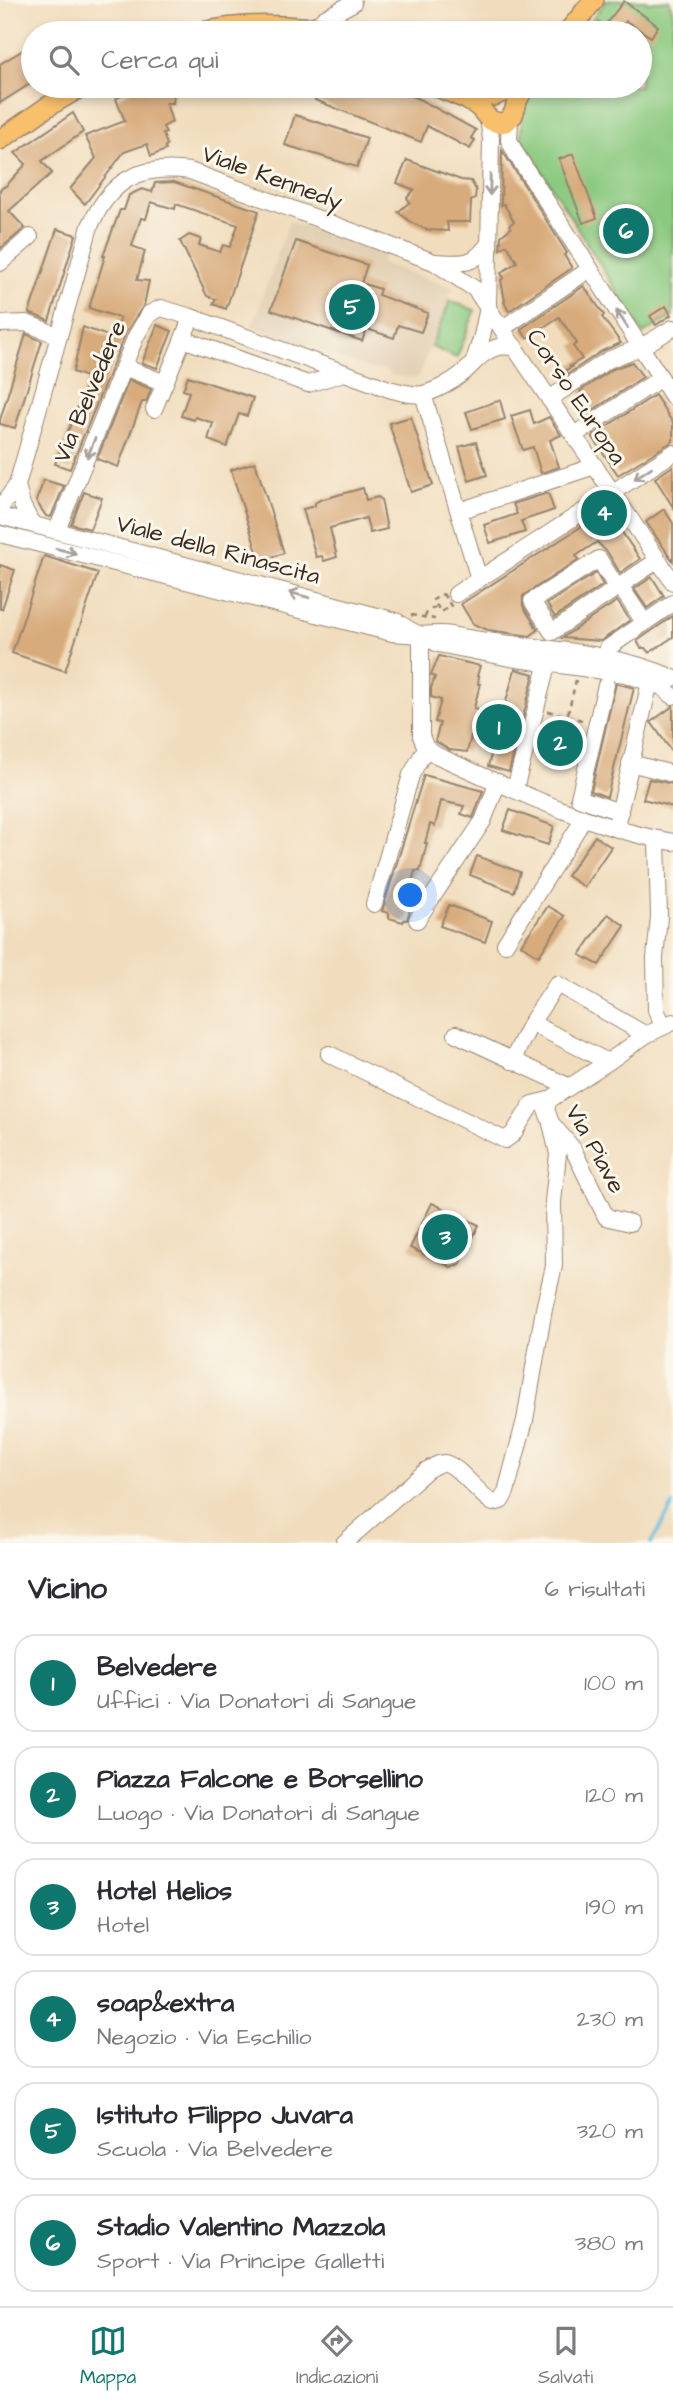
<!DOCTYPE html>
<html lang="it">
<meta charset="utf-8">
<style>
body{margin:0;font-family:"Architects Daughter",sans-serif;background:#f7f7f7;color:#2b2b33}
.you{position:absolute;left:411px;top:896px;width:24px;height:24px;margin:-18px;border:5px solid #fff;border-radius:50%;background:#1a73e8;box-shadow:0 0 0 10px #1a73e833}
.badge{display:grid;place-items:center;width:46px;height:46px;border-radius:50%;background:#0f766e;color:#fff;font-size:23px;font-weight:700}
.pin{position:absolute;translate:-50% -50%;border:4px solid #fff;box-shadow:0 2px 7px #0006}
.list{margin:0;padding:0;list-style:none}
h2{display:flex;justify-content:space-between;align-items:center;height:91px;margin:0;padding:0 28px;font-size:30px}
h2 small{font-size:23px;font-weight:400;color:#7c7c81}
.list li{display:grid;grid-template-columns:46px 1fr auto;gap:21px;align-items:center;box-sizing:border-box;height:98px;margin:0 14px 14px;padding:0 14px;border:2px solid #e1e1e2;border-radius:21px}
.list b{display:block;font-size:26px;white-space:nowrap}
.list p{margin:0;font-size:23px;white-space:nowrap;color:#7c7c81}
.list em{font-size:23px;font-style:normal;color:#7c7c81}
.icon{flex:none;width:38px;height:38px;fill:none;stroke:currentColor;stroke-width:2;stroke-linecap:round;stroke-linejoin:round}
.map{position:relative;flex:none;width:673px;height:1543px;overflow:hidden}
.search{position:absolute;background:#fff;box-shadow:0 4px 10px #0003;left:21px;right:21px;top:21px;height:77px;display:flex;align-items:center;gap:18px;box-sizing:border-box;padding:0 24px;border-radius:38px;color:#7c7c81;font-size:26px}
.sheet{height:763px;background:#fff}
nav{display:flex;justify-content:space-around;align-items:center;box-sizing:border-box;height:98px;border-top:2px solid #e1e1e2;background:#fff;font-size:19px;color:#7c7c81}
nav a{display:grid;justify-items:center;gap:4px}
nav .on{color:#0f766e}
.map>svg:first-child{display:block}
.built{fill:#e1ceb1}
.green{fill:#8bc980;stroke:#637a4f;stroke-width:2}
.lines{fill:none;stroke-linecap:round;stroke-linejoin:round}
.stream{stroke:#61bddf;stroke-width:3.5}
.building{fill:#d8ab7c}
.minor-casing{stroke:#96846e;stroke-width:18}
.major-casing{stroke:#96846e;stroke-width:22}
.path{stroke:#96846e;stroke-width:2.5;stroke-dasharray:5 5;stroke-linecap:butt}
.minor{stroke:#fff;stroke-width:16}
.major{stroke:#f8bf6c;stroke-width:19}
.oneway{stroke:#a79f9a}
.labels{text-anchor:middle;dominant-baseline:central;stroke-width:6;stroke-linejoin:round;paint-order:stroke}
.street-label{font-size:24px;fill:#3b2a1e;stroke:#fbf7ec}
</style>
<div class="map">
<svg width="673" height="1543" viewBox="0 0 673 1543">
<rect width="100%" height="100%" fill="#fbf7ec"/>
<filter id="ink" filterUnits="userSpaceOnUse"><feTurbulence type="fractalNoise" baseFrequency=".0143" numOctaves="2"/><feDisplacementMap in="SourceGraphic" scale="14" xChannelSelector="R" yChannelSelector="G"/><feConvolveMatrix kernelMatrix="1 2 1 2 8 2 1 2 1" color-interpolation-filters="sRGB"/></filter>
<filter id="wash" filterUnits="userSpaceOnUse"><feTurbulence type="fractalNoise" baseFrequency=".00686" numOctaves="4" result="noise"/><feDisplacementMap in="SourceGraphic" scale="28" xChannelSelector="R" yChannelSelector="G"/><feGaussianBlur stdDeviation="1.57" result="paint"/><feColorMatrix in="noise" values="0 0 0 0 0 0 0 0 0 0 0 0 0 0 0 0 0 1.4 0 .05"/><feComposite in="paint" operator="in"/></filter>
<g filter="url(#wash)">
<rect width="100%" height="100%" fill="#f1ddbd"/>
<!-- built -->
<polygon class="built" points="289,221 383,254 381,263 453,287 418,378 389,375 389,372 380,369 377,371 252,327"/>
<!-- green -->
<g class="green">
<polygon points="607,0 646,0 647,2 669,0 673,13 673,316 643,334 521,137 522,110 540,86 640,86 640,33 581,33"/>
<polygon points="450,301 475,310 457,358 431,347"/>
</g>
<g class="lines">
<!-- stream -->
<polyline class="stream" points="651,1543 673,1505"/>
</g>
<g id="blocks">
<!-- building -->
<g class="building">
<polygon points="624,1 658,26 651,37 626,21 618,33 590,33 599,22 605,25"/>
<polygon points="33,44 33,82 0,103 0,64"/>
<polygon points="139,86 174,86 173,103 166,103 172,122 163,127 166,133 163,134 167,145 165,146 166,150 151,156 147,144 124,152 85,204 70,189 96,158 85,136 125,121 116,99"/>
<polygon points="320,86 387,86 421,100 476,130 471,138 475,140 470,149 427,126 421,142 315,100"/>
<polygon points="73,113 83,132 42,161 52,173 9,211 25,228 0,249 0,189 6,186 26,164 15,153"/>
<polygon points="295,115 367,138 357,167 285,145"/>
<polygon points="502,150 567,253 564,255 572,268 509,311 504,302 505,301 501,280 504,278 501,273 517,262 507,245 500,249 501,236 511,228 509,225 514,222 504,204 501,205"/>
<polygon points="573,154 597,218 583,223 559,159"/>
<polygon points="407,160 461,180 471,181 476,190 475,198 471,201 470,222 447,222 448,231 428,230 412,223 398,212 410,202 407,198 414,190 397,183"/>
<polygon points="174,182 259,211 226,309 213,304 216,299 207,296 180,241 189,235 201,239 199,245 220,252 223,245 230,247 238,225 176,204 175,209 151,202 146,219 141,218 132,246 145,251 137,280 149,281 144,305 126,332 70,469 55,464 89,378 73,372 83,327 116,339 120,318 89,308 105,256 103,256 120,210 124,210 129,195 142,189 152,192 155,183"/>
<polygon points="57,229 76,235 49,321 29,313"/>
<polygon points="296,241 367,265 361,283 380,289 378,295 428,313 421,332 398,325 394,338 367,329 362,341 271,310"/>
<polygon points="584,286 604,315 602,317 621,343 602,351 568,374 566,370 572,367 570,366 582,359 573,346 577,343 559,317 527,338 521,329"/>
<polygon points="666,306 671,315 656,325 650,316"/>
<polygon points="157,325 172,331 157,368 142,363"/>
<polygon points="26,334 42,341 15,428 0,424 0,420"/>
<polygon points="632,362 643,377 593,410 580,391 613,369"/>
<polygon points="188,376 253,398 247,416 239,414 227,447 208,440 213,423 195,417 194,420 181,416 189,392 183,390"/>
<polygon points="129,380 151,389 146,402 142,402 118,467 97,459"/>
<polygon points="655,395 673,423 673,441 618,475 592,436"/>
<polygon points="500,400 505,419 472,429 466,412"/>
<polygon points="530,410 534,424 549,417 561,435 550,440 559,467 541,473 533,447 523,450 511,416"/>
<polygon points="411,417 433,485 411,492 389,423"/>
<polygon points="476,442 487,475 469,481 459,447"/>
<polygon points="255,462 284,553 260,561 231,470"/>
<polygon points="673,466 673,507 655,478"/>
<polygon points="44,480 64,486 51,517 46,516 36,501"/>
<polygon points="363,488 366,500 378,497 381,499 387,529 370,533 366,518 330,528 337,557 324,561 322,556 316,557 303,509 315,506 315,503 320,500"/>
<polygon points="84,492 102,498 90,529 71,524"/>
<polygon points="548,493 554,510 521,521 525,532 490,543 484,525 517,514 513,504"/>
<polygon points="664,509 673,523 673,561 646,522"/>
<polygon points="607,510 640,559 620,573 608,553 597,542 576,556 579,559 523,596 523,606 538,630 530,636 488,630 473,624 461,604"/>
<polygon points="44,556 98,573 65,671 12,653"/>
<polygon points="0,565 15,570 2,609 0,609"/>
<polygon points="596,573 603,585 555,617 547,604"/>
<polygon points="652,577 664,596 647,608 634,589"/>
<polygon points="617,601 630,620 601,641 562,638"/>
<polygon points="673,616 673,637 649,653 645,648 641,648 637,641"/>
<polygon points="439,656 480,666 477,676 479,676 478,684 480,684 474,708 478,709 467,752 450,750 435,741 440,723 435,722 441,700 431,697 431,688 435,677 431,675"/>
<polygon points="515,669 534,674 509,772 488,766"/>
<polygon points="616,683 634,688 607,797 591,791"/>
<polygon points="673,706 673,753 651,722"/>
<polygon points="424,775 483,791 473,818 461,814 464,806 441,801 435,826 430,824 425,843 427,843 420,871 415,871 410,888 413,889 408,909 410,909 409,913 407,920 404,920 403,922 389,918 389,913 382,911"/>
<polygon points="649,779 673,784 673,807 643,799"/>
<polygon points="510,810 554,826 548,845 503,830"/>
<polygon points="595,836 611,847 584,887 567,876"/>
<polygon points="477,856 520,872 514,892 470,875"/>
<polygon points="449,905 492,921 485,942 440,926"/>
<polygon points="548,906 565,916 539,956 521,945"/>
<polygon points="608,914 625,926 599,965 580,955"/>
<polygon points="432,1203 479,1225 460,1264 451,1267 410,1248"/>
</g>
</g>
</g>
<g filter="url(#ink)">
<use href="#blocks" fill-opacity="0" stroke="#96846e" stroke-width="2"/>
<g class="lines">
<defs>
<g id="minor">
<polyline points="314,27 325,18 353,3"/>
<polyline points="510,119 509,140 516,154 673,397"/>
<path d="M436,262C462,263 473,267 489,243"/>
<polyline points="0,263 30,237"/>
<polyline points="191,317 183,339 308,384 344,373"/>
<polyline points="0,324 26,323 59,336"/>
<polyline points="503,328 590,269"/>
<polyline points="474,361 482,336 488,307 491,139 488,117"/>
<polyline points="124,367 165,383"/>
<polyline points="423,394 479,579"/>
<polyline points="549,399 608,360 641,347 673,328"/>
<polyline points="154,409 183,339"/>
<polyline points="574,435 661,378"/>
<path d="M17,485L90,226C111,180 139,164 190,171L434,262L475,289L673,582"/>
<polyline points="0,508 17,485 22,505 32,524"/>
<polyline points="459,511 595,466"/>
<path d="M0,516L396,621C403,625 411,632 419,634C426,636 440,632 451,635C522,649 607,648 673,678"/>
<path d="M57,530L136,336L149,314L161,308L191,317L389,389C400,392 412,396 423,394C436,391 452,382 463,373C474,364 482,351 498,347C504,346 510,347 515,347"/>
<polyline points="0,534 392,633 421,635 438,644 510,658 625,674 662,687 673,696"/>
<polyline points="620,586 644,622"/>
<polyline points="617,588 599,559 532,601 552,632 658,560"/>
<polyline points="456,594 673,453"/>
<path d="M421,635V736L426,748L436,755C510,788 593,829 673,842"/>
<polyline points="608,648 673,603"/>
<polyline points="606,685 579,798 620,812"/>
<polyline points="630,763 673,774"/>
<polyline points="515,789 548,662"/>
<polyline points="617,822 650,682"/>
<polyline points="657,839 659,917 655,958 656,1010 663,1025"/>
<polyline points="374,904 411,775 426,748"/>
<polyline points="417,920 483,821 498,782"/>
<polyline points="505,944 578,828 582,818"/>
<polyline points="456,1034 568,1086"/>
<polyline points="329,1054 505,1140 513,1134 532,1104 549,1100"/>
<polyline points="512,1061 531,1023"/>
<polyline points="608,1062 531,1023 557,984 646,1035"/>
<polyline points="630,1223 606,1217 573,1149 551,1123 546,1109 549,1100 608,1062 646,1035 673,1022"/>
<path d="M344,1543L427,1470C431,1468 438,1463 443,1463C456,1462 479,1495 493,1503L501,1501L506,1492L525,1420L544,1309L554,1266L553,1202L558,1154L551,1123"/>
</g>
<g id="major">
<path d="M198,33C234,24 275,24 312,28"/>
<path d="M309,33C314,23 325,23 330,33"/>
<polyline points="567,33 594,0"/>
<polyline points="435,86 466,99 478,106 490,120 498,123 506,122 513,115 518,99 525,86"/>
<polyline points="461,92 494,96 517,86"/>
<polyline points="0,140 47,107 83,86"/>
</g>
</defs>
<!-- minor casing -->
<use href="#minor" class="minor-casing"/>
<!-- major casing -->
<use href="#major" class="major-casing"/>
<!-- path -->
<g class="path">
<polygon points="443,594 451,606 441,612 433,600"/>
<polyline points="411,615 435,619"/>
<polyline points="425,617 427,612 437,606"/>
<polyline points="548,711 582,720"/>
<polyline points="542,737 579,749"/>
<polyline points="561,743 576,680"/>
</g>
<!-- minor -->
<use href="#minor" class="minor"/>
<!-- major -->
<use href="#major" class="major"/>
</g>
<!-- one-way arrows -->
<defs><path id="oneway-shaft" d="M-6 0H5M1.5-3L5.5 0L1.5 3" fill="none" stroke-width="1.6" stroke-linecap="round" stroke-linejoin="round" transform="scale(1.75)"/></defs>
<g class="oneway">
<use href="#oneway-shaft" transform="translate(490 185) rotate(91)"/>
<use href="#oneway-shaft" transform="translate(622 319) rotate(-123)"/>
<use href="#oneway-shaft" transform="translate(91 448) rotate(112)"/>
<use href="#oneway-shaft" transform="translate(643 473) rotate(146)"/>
<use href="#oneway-shaft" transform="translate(66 551) rotate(14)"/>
<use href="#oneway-shaft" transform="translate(299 595) rotate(-165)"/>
</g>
</g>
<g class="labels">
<!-- street labels -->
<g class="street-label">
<text transform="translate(272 178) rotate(20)">Viale Kennedy</text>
<text transform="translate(90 392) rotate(-67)">Via Belvedere</text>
<text transform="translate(576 397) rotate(56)">Corso Europa</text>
<text transform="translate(218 550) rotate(15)">Viale della Rinascita</text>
<text transform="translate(595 1149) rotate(61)">Via Piave</text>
</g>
</g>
</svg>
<div class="you"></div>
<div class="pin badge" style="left:499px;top:727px">1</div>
<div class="pin badge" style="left:560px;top:743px">2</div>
<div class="pin badge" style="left:445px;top:1237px">3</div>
<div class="pin badge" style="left:604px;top:513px">4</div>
<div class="pin badge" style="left:352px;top:307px">5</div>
<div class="pin badge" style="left:626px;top:231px">6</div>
<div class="search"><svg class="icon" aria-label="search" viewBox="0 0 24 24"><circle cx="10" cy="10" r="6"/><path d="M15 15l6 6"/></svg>Cerca qui</div>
</div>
<section class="sheet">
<h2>Vicino<small>6 risultati</small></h2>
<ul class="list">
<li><span class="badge">1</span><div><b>Belvedere</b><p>Uffici · Via Donatori di Sangue</p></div><em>100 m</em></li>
<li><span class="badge">2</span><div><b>Piazza Falcone e Borsellino</b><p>Luogo · Via Donatori di Sangue</p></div><em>120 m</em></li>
<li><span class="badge">3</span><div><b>Hotel Helios</b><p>Hotel</p></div><em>190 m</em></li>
<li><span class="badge">4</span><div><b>soap&amp;extra</b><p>Negozio · Via Eschilio</p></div><em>230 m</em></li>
<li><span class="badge">5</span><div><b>Istituto Filippo Juvara</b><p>Scuola · Via Belvedere</p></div><em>320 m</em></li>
<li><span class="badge">6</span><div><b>Stadio Valentino Mazzola</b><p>Sport · Via Principe Galletti</p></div><em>380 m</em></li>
</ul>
</section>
<nav>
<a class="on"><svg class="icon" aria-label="map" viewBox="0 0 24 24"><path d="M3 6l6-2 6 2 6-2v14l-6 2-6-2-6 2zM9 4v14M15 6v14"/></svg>Mappa</a>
<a><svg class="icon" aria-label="directions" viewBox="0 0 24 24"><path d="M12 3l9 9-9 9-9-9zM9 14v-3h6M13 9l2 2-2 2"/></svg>Indicazioni</a>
<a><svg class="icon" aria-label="saved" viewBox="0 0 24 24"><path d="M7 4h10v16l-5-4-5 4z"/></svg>Salvati</a>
</nav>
